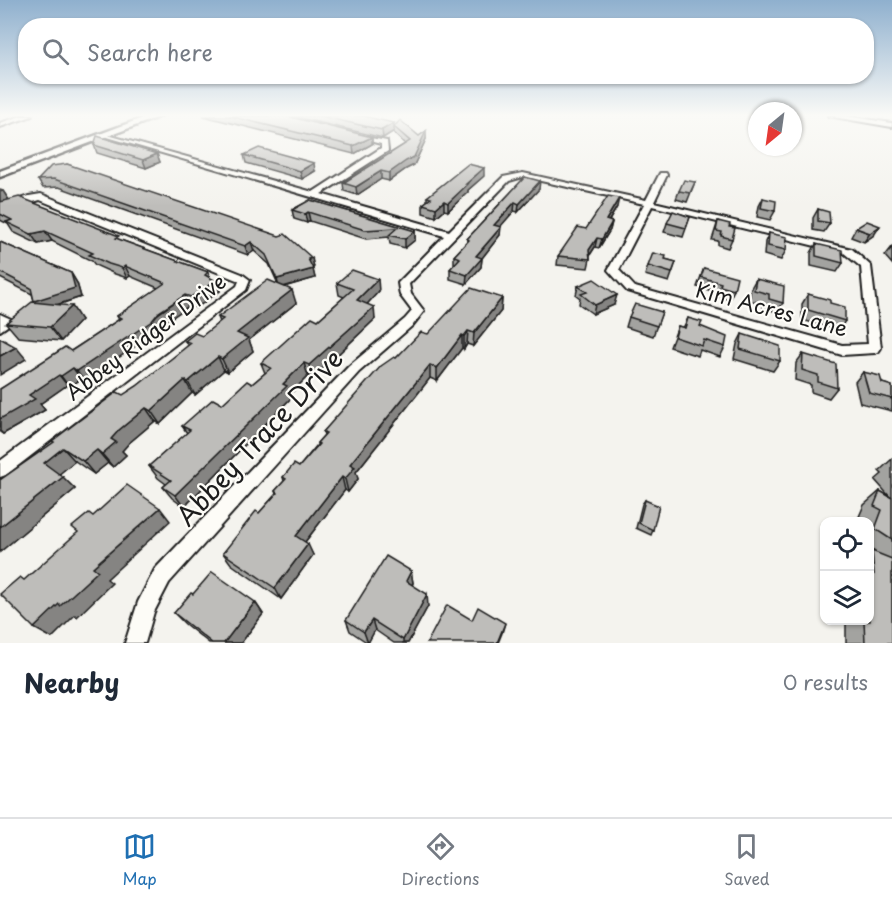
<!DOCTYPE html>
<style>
body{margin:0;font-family:"Playpen Sans",sans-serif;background:#f6f6f7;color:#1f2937}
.controls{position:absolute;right:18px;bottom:18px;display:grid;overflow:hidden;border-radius:12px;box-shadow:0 2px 4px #0004}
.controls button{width:54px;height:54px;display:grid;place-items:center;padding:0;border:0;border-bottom:2px solid #e0e1e3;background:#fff;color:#1f2937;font:30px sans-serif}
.compass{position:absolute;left:748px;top:102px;width:54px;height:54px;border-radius:50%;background:#fff;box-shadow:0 2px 4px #0004;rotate:209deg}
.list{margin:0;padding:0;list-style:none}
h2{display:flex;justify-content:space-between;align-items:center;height:78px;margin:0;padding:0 24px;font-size:26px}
h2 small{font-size:20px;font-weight:400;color:#747a83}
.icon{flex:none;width:33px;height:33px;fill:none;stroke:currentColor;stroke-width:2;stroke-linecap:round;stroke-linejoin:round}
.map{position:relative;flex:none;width:892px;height:643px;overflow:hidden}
.search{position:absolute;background:#fff;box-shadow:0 2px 4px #0004;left:18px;right:18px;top:18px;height:66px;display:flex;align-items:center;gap:15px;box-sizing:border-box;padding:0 21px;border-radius:24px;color:#747a83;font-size:22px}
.sheet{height:174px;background:#fff}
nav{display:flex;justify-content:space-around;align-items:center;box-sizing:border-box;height:84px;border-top:2px solid #e0e1e3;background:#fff;font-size:16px;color:#747a83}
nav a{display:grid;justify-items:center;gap:3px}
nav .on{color:#1f6fb2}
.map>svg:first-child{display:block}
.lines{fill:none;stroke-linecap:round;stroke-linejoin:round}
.minor-casing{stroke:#1c1c1c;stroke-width:4}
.tertiary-casing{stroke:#1c1c1c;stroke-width:5}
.minor{fill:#fdfcf7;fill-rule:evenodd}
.tertiary{fill:#fdfcf7;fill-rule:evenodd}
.wall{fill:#a3a3a0;stroke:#1c1c1c;stroke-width:1.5}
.shaded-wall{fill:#858482;stroke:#1c1c1c;stroke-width:1.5}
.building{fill:#bebdba;stroke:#1c1c1c;stroke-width:1.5}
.labels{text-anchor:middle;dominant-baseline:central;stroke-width:4.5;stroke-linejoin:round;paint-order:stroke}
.street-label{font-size:21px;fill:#1c1c1c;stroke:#fdfcf7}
.near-street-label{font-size:26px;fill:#1c1c1c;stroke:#fdfcf7}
</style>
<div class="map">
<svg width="892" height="643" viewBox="0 0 892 643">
<rect width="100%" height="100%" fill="#f4f3ee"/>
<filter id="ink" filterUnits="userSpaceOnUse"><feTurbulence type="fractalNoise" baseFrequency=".0167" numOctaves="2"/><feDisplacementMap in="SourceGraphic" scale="12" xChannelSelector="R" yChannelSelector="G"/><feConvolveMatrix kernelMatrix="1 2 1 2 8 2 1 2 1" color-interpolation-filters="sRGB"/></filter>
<g filter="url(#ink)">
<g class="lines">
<defs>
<g id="minor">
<polygon points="21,116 32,116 0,127 0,123"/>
<polygon points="828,116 847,116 892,123 892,127"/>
<path d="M104,134L313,192L381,148V144L354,137V135L387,141L388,151L321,194L449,231L503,177L523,173L646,200L660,173H666L667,175L654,202L852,249L871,266L881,348L879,351L875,353L842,355L627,291L608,270L644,204L523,177L509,181L409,284L411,294L424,311L413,325L359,372L169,583L154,612L145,643H125L138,602L155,569L349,366L405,319L412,311L400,295L398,283L444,236L104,136ZM652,206L844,253L861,267L868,344L842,345L635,287L619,270Z"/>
<polygon points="41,194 242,274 250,280 246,290 6,475 0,477 0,461 237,286 239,281 40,200 0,212 0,206 29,196"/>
<polygon points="0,314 11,319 13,322 0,331"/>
</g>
<polygon id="tertiary" points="148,116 161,116 0,177 0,171"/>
</defs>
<!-- minor casing -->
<use href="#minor" class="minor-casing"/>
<!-- tertiary casing -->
<use href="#tertiary" class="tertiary-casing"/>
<!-- minor -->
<use href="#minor" class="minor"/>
<!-- tertiary -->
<use href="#tertiary" class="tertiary"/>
</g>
<!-- wall -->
<g class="wall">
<polygon points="203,116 286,116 372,137 372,144 354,154"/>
<polygon points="292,116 363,116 395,126 419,136 426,131 426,139 414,165 406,169 389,181 381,179 357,195 344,191 343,183 405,144 394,134 394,131 383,138"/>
<polygon points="94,145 157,154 160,162 146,168 97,153"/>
<polygon points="244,155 315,171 302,179 246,163"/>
<polygon points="67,164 314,267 312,267 315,278 284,287 296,303 249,340 253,351 228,372 224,370 195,395 192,393 160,424 155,421 129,443 122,451 126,455 113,467 108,463 94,474 75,461 59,474 75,489 0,552 0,480 137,386 188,346 185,341 202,336 220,322 218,317 278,284 269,264 254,251 248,255 59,187 43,188 38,180"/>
<polygon points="484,176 468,190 468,192 448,211 444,210 436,217 423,213 423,204 427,201 427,197"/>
<polygon points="525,177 539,189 518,212 514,211 500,226 500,235 482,258 481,267 466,284 450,279 450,269 454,265 454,256 467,242 467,239"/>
<polygon points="695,182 687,202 676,199 679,191"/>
<polygon points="0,190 3,191 9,200 120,240 126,242 208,272 210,278 216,281 220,291 196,308 190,305 164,323 157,331 85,381 81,379 69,387 67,385 40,404 45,410 3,434 0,432 0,389 71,351 119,320 117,316 158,288 130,276 127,278 115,274 95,265 92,261 52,241 38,244 13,232 8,224 0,220"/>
<polygon points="763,198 775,211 770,220 757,217 759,206"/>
<polygon points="310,200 415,231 415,240 405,248 390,244 389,237 366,239 310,221 307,223 294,219 292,210"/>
<polygon points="617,207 609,221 612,222 610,230 599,248 595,247 590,255 590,259 588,268 557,265 558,256 586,229"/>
<polygon points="818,209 830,223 824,232 813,230 813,218"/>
<polygon points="690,217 683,237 664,232 667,223"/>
<polygon points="718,221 729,227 732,239 728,248 718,245 718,241 712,240"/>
<polygon points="856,228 874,235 864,242 851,237"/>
<polygon points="769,233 786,250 781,260 764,255 765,242"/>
<polygon points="0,242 71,273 77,283 81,297 58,305 81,320 61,341 18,337 6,323 35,303 32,294 0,278"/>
<polygon points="816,244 843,263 837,272 811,266 811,253"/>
<polygon points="892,247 892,264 885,256"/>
<polygon points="665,259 676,262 669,282 645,275 648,266"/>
<polygon points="704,268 734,290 729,300 716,296 717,292 697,287"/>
<polygon points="756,279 783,303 777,312 763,308 764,304 749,300 751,288"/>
<polygon points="337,283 379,291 367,304 375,319 313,378 308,376 290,394 291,398 184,507 172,498 163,487 166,484 158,478 149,466 187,433 182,426 222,404 252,384 265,373 261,363 318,320 344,297 339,295"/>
<polygon points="578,286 614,305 593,314 579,304 580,298 576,295"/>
<polygon points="808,294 830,303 845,321 839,330 802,320 802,304"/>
<polygon points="502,298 501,311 473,346 467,344 464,349 462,348 437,381 430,378 356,472 358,479 348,492 345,490 305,542 313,555 281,599 231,564 223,553 276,494 275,491 284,481 283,477 299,467 317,445 317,443 324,435 323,432 396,358 428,334"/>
<polygon points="662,312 653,336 626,327 629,317"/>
<polygon points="688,318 700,326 725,347 720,357 700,350 698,356 670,347 678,326 683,328"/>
<polygon points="742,334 780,361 773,371 734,359 737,344"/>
<polygon points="803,354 837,388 829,398 811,392 811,385 795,380 796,363"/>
<polygon points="863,372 882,383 892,386 892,411 860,403 855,382"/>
<polygon points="892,459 892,643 846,643 846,621 870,621 870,553 872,551 875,552 870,549 870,522 863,522 858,519 864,505 880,491 890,497 875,480 882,474 879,471"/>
<polygon points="645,500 653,530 651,535 636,528 642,504"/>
<polygon points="411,571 413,583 412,585 428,606 408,643 394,643 375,630 368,643 350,631 346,620"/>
<polygon points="255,602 263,614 241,643 209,643 185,624 174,613"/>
</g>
<!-- shaded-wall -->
<g class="shaded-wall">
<polygon points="394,123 394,131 383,138 382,130"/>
<polygon points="426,131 426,139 414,165 406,169 389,181 389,173"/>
<polygon points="372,137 372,144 354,154 353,146"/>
<polygon points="157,154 160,162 146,168 143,160"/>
<polygon points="314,163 315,171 302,179 300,171"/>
<polygon points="484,168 484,176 468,190 468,192 448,211 448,203 466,184"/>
<polygon points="381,171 381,179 357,195 356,187"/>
<polygon points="540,181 539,189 518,212 519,204"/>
<polygon points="3,191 9,200 0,204 0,192"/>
<polygon points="619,198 617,207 604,229 606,220"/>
<polygon points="444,201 444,210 436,217 436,208"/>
<polygon points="515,202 514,211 494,234 494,225"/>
<polygon points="308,212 310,221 307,223 305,214"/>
<polygon points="612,222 610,230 599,248 602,239"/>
<polygon points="880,226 874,235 864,242 870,233"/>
<polygon points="501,227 500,235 482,258 481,267 466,284 467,275 476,256"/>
<polygon points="45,231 52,241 38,244 31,234"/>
<polygon points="415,231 415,240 405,248 405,239"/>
<polygon points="597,238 595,247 587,259 589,250"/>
<polygon points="251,242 254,251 248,255 245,246"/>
<polygon points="312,258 314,267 310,268 308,259"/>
<polygon points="125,266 130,276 127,278 122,268"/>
<polygon points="313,269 315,278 279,288 277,279"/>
<polygon points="71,273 77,283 81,297 40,310 34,301"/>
<polygon points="378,279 379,291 359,313 357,300"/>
<polygon points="216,281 220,291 196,308 191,297"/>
<polygon points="292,290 296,303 249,340 253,351 228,372 222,359 237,333"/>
<polygon points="185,295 190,305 164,323 157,331 85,381 77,371"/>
<polygon points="617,295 614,305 593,314 595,305"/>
<polygon points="502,298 501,311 473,346 474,333"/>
<polygon points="72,306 81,320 61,341 50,327"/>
<polygon points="374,307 375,319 313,378 309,365"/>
<polygon points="468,331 467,344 464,349 464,336"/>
<polygon points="462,335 462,348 437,381 437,368"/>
<polygon points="16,347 26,359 0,375 0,356"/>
<polygon points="218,357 224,370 195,395 188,382"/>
<polygon points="304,363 308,376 290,394 291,398 184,507 175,495 283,384"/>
<polygon points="430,365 430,378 356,472 358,479 348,492 345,479 350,464"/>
<polygon points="73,368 81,379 69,387 61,376"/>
<polygon points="59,375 67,385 40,404 45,410 3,434 0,431 0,419 29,395"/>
<polygon points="185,380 192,393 160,424 151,411"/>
<polygon points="146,408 155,421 129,443 122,451 126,455 113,467 102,454 111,439 119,430"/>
<polygon points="63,448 75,461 57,476 44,463"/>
<polygon points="97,450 108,463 94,474 83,461"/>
<polygon points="63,477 75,489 0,552 0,527"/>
<polygon points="342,477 345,490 301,547 296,536"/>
<polygon points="160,508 170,521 107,579 112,583 77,617 75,615 52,638 34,628 93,567"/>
<polygon points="308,544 313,555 281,599 275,588"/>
<polygon points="411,571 413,583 407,593 406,581"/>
<polygon points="427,594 428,606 408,643 403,643 403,640"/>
<polygon points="255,602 263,614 241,643 224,643"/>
<polygon points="372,620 375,630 368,643 364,632"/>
<polygon points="505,623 502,633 498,643 497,643"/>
</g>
<!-- building -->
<g class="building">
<polygon points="229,116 286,116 372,137 353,146"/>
<polygon points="320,116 363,116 394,123 382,130"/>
<polygon points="400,120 419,136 426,131 414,157 406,161 389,173 381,171 356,187 343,183 410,141 394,127"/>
<polygon points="97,136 157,154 143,160 94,145"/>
<polygon points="259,148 314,163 300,171 244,155"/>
<polygon points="67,164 279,236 285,234 312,258 308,259 313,269 277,279 266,255 251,242 245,246 54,179 38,180 51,166"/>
<polygon points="468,164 484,168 466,184 468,184 448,203 444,201 436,208 423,204 431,198 427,197"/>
<polygon points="525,177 540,181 519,204 515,202 494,225 501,227 476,256 482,258 467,275 450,269 460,258 454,256 469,240 467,239"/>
<polygon points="684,180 695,182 690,193 679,191"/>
<polygon points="608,196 619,198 606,220 612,222 602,239 597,238 589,250 590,259 558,256 578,227 586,229"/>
<polygon points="19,197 119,236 116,238 126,242 208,272 205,275 216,281 191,297 185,295 159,312 152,321 77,371 73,368 61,376 59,375 29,395 35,399 0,419 0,389 65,347 71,351 121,318 117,316 165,283 125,266 122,268 109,264 89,255 93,253 45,231 31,234 6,222 12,220 0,214 0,202"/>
<polygon points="763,198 776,201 775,211 761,208"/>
<polygon points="310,200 415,231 405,239 389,235 397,228 365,230 308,212 305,214 292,210"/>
<polygon points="818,209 829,212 830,223 818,221"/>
<polygon points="673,211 690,217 686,228 667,223"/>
<polygon points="718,221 730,224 729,227 735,228 732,239 721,236 722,232 716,231"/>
<polygon points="867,221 880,226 870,233 856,228"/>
<polygon points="769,233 787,237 786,250 768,246"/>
<polygon points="0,242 71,273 75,288 34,301 31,288 0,272"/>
<polygon points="816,244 842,250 843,263 816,256"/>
<polygon points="653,253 666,256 665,259 676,262 672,273 648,266"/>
<polygon points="704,268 737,277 734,290 720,286 721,283 701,277"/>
<polygon points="352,270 378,279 357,300 374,307 309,365 304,363 283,384 287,386 175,495 163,487 171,480 149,466 190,430 182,426 213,399 222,404 247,381 252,384 271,368 261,363 312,317 318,320 353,289 337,283"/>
<polygon points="594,279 617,295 595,305 581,294 587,292 578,286"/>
<polygon points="756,279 784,286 783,303 769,299 769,294 754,290"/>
<polygon points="268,280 292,290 237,333 248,338 222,359 218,357 188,382 185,380 151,411 146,408 119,430 111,439 116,442 102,454 97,450 83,461 63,448 44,463 63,477 0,527 0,480 54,442 52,441 117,392 123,395 137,386 191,343 185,341 195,333 202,336 223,319 218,317 257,288"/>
<polygon points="471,288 502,298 474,333 468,331 464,336 462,335 437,368 430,365 350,464 355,467 345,479 342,477 296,536 308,544 275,588 223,553 256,511 259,513 277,493 275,491 286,479 283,477 294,464 299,467 319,444 317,443 326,433 323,432 381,366 394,357 396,358 421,332 428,334"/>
<polygon points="808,294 830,300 830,303 845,307 845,321 808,310"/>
<polygon points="32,302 72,306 50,327 6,323"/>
<polygon points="635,304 662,312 657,326 629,317"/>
<polygon points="688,318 702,322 700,326 727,337 725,347 704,340 702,346 675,337 678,326 685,328"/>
<polygon points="742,334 780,346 780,361 740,349"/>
<polygon points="0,338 16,347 0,356"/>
<polygon points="803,354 836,364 837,388 818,382 818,375 802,370"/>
<polygon points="863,372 880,376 882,383 892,386 892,399 869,393"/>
<polygon points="127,485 160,508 93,567 98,571 60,606 59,604 34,628 0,594 20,577 24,580 78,532 72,527 89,513 93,516"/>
<polygon points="880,491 892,498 892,540 875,529 882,510 874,506"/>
<polygon points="645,500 659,506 653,530 639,523"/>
<polygon points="872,551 892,559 892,643 865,643 864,621 870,621 870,572 874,574"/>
<polygon points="386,556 411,571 406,581 427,594 403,640 372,620 364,632 346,620"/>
<polygon points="212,572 255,602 224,643 212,643 174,613 191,593 193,594"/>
<polygon points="447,605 472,620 478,607 505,623 497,643 427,643"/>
</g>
</g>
<!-- sky -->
<linearGradient id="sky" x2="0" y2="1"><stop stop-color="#8fb0ce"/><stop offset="0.56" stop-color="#fafaf7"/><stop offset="1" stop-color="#fafaf7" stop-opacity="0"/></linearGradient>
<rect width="892" height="206" fill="url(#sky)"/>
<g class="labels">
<!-- street labels -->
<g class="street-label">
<text transform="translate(772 308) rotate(15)">Kim Acres Lane</text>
<text transform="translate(145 336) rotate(-37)">Abbey Ridger Drive</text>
</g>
<!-- near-street labels -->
<g class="near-street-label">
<text transform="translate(259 437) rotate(-47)">Abbey Trace Drive</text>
</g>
</g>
</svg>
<div class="controls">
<button><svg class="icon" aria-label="locate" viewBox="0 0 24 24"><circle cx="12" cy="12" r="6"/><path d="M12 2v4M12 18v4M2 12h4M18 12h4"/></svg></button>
<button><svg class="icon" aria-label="layers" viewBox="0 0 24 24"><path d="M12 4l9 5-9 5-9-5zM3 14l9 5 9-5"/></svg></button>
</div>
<svg class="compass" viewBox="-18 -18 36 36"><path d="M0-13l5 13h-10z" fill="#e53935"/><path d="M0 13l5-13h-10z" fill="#747a83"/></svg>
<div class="search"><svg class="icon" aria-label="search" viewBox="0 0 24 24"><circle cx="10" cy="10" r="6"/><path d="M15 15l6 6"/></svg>Search here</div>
</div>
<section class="sheet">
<h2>Nearby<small>0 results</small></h2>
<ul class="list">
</ul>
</section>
<nav>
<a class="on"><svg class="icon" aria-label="map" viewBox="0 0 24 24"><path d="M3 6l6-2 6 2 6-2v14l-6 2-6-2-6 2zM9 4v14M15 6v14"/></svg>Map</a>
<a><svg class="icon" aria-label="directions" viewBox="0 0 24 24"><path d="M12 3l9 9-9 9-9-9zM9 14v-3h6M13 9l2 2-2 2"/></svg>Directions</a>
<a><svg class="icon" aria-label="saved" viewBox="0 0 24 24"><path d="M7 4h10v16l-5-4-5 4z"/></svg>Saved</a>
</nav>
